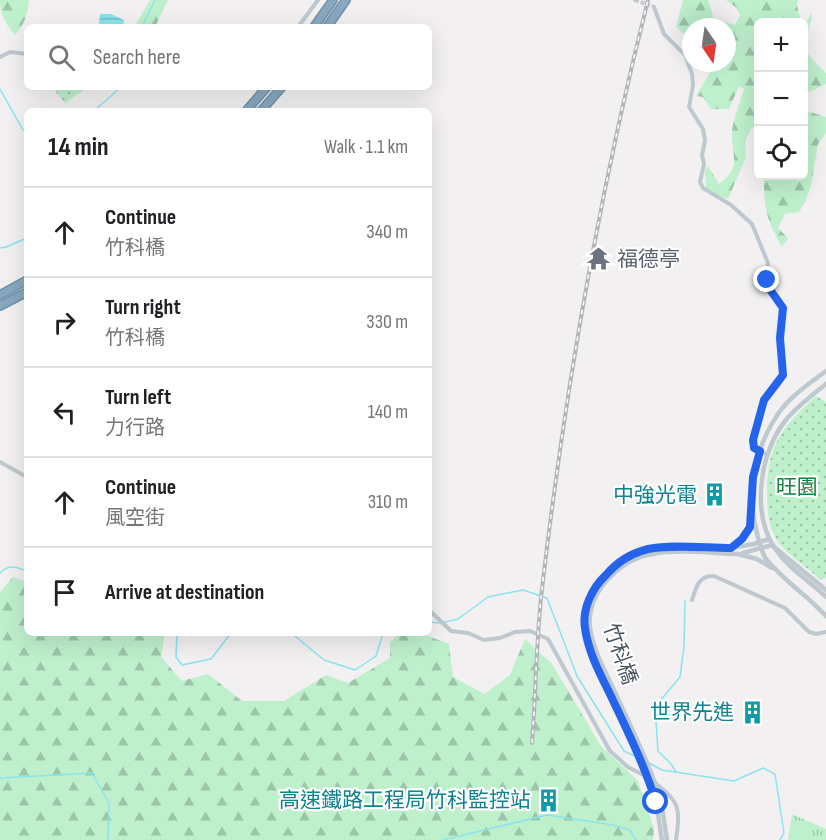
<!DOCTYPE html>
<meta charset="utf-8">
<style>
body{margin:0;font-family:"Sofia Sans Condensed","Noto Sans TC",sans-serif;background:#f2f2f2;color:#202124}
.controls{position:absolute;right:18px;top:18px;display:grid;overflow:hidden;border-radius:9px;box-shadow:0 6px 24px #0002}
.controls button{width:54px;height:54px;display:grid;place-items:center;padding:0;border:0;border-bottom:2px solid #e0e0e0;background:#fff;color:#202124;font:30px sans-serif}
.compass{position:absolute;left:682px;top:18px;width:54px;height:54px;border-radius:50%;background:#fff;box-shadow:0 6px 24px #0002;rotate:167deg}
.stop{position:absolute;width:18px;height:18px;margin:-14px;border:4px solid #2563eb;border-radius:50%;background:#fff}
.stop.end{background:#2563eb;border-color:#fff;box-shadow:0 2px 6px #0008}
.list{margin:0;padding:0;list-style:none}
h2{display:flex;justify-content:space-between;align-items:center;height:78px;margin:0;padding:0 24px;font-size:26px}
h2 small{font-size:20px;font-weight:400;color:#757577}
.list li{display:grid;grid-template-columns:39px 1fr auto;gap:18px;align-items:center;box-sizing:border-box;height:90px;padding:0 24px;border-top:2px solid #e0e0e0}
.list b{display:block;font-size:22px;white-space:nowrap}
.list p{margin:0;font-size:20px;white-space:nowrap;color:#757577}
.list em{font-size:20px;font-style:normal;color:#757577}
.icon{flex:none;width:33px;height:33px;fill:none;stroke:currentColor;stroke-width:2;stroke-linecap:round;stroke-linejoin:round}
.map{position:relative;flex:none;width:826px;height:840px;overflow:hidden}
.search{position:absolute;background:#fff;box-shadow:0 6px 24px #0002;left:24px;top:24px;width:408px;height:66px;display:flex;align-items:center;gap:15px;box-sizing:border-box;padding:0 21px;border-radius:9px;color:#757577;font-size:22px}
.panel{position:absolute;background:#fff;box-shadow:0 6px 24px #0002;left:24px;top:108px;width:408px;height:528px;border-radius:9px}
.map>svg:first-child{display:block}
.grass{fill:url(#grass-tufts)}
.forest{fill:url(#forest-firs)}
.park{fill:url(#park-dots)}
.water{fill:url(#water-rules)}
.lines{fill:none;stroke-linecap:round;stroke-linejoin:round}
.stream{stroke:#8ae4ee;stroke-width:1.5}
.minor-tunnel{stroke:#c7cacc;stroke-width:4;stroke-dasharray:4 2;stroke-linecap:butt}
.motorway-casing{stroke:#7293ab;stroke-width:10}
.minor{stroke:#bdc9cf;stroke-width:4}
.tertiary{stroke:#bdc9cf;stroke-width:4.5}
.motorway{stroke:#87a8c0;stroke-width:7}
.rail-casing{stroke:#b2b6ba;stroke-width:4}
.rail{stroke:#fff;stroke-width:1.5;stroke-dasharray:4.5;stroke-linecap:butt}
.tertiary-bridge{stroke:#bdc9cf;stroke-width:4.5}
.route{stroke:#2563eb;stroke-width:8}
.labels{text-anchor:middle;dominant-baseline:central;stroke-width:4.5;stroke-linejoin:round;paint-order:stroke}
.worship-label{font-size:21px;fill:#5b616d;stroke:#fff;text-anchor:start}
.park-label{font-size:21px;fill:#158240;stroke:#fff}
.culture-label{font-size:21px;fill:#0d838f;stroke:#fff;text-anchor:end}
.street-label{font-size:21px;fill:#47565e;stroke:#fff}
</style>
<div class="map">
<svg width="826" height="840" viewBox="0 0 826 840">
<defs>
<pattern id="grass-tufts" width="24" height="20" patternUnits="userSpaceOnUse" patternTransform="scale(1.5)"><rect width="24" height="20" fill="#bef0cc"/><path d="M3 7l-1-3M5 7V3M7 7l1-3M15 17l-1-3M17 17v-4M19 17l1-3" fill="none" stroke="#9cc5a9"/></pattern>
<pattern id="forest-firs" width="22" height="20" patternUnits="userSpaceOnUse" patternTransform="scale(1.5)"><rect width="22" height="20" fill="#bef0cc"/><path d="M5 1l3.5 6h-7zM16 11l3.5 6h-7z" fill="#9cc5a9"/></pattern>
<pattern id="park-dots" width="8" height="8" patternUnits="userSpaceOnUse" patternTransform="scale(1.5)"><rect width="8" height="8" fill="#bef0cc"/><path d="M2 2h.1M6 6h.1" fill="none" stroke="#9cc5a9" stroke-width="1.8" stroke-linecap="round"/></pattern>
<pattern id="water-rules" width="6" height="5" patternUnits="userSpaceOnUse" patternTransform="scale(1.5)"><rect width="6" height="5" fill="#8ae4ee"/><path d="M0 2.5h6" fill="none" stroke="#73bcc4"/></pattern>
</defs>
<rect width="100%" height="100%" fill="#f2f0f0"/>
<!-- grass -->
<polygon class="grass" points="792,814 826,829 826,840 788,840"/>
<!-- forest -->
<g class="forest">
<path d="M0,0H29C28,13 24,26 15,35C5,24 0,14 0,0Z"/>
<polygon points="150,0 168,0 155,27 134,27"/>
<path d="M683,0H708L714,19L735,25L740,15L737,8L726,0H798L797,5L801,22H758V128L752,127L745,142L746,157L728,199L706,190L705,171L708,166L719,184C743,166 731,156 732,132C733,118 740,103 744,89L739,86L729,109H711L703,97L696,96C701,86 709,78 712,66L710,63H727V27H691V40L676,27Z"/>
<path d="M811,13C813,19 811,21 809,27C801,51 809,57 826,73V84L809,92L804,88V28Z"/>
<path d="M804,110L826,117V133L818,144L811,185L806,200L799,212L785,214L778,228L788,238L782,247C766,218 764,208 764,176H804Z"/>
<polygon points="13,577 27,582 27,633 165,633 161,657 182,681 208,674 242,701 284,701 326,675 348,683 390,658 390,642 401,633 420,633 449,644 453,677 484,694 510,675 525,639 552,664 601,746 638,781 654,828 653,840 0,840 0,592"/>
</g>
<!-- park -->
<g class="park">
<polygon points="52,87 88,87 65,103"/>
<path d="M816,396L826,402V578L821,580C809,569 788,555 779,543C769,530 768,515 767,499C766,447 779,430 816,396Z"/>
</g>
<!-- water -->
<polygon class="water" points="100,14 111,14 124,20 123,27 99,24"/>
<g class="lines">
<!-- stream -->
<g class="stream">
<polyline points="142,27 155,0"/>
<polyline points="0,89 23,130 27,133"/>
<polyline points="94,111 121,87"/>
<polyline points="0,248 6,247 27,238"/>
<path d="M0,573C9,564 16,567 27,571"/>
<polyline points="429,622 440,623"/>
<polyline points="445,622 458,619 488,597 523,590 547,598 577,676 624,751 637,757"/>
<polyline points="177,633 176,657 182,665 211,659 231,633"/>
<polyline points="291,633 324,660 355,670 376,656 383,633"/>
<polyline points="649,763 662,770 734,781 763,768 775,774 784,833 780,840"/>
<polyline points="676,772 671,764 658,751 655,707 680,677 684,646 685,601"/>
<polyline points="0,778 92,773 109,803 108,840"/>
<polyline points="443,840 547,815 613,825 630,830 636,840"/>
</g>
<!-- minor-tunnel -->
<polyline class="minor-tunnel" points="635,0 654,7"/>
<defs>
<g id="motorway">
<polyline points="314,27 333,0"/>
<polyline points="327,27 346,0"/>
<polyline points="246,111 267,87"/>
<polyline points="261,111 282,87"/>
<polyline points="0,295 27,280"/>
<polyline points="0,306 27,292"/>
</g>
</defs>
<!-- motorway casing -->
<use href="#motorway" class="motorway-casing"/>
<!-- minor -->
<g class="minor">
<polyline points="635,0 636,0"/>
<polyline points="654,7 664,34 685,55 692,74 693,85 689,107 703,129 705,141 702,155 704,164 700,182 703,188 731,205 752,224 768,263 767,280 771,291 783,308 780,337 783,375 764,400 753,440 754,448 766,454"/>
<polyline points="298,27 318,0"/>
<polyline points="0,57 10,52 27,54"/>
<polyline points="0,462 27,477"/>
<path d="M692,600C696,587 699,575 714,576L785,608L809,632L816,634L826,632"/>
<polyline points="429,610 451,631 468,633 484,640 500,638 515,632 530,631 548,639 610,751 628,767 649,778"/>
<path d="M655,783C681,802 680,810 676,840"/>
</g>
<!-- tertiary -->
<g class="tertiary">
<path d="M826,371C809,384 790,396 778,414C754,449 745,496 758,537C760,544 762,553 766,559C783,580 808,596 826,616"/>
<path d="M826,384C812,395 796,407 785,421C759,454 751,515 776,550C789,569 810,581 826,597"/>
<polyline points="773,546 826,590"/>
<polyline points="731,548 748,533 752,520"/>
<polyline points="731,548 754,544 769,539"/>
<polyline points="743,553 772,545"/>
<polyline points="738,554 757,559 772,568"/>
<polyline points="661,801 667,840"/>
<polyline points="656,802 662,840"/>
</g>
<!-- motorway -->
<use href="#motorway" class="motorway"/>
<defs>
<path id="rail" d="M532,743C536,692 536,640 542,589C565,391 599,194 648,0"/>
</defs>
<!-- rail casing -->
<use href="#rail" class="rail-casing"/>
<!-- rail -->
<use href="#rail" class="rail"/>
<!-- tertiary-bridge -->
<g class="tertiary-bridge">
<path d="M661,801C649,762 630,725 613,688C604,669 593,649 590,628C586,593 619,560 652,554C680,549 710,553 738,554"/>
<path d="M656,802C644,764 625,728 609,692C599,672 588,651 585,628C582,608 592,588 606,574C617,562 632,553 648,549C673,544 705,548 731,548"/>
</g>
</g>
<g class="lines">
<!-- route -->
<path class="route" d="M656,802C644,764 626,728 609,692C599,672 588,651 585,628C582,609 592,588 606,575C617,562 632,553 648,549C673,544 705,548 731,548L742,539L750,527L753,477L760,451L754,448L753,440L764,400L783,375L780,338L783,308L771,291L767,280"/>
</g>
<!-- icons -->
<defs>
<symbol id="temple-bare" viewBox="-9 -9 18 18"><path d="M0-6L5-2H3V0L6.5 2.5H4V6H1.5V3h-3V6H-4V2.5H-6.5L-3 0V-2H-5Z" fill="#6b7280" stroke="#fff" stroke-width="2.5" paint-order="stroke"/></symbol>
<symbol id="building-bare" viewBox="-9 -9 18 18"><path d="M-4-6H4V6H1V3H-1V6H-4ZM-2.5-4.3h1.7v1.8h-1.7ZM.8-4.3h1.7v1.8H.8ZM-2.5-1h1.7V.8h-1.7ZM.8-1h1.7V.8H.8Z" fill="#0f9aa8" stroke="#fff" stroke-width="2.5" paint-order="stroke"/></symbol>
</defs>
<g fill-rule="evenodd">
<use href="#temple-bare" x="582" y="242" width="33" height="33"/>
<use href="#building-bare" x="698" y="478" width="33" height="33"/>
<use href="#building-bare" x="736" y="696" width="33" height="33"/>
<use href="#building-bare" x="532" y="784" width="33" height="33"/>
</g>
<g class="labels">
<!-- worship labels -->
<g class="worship-label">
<text x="617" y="259">福德亭</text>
</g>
<!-- park labels -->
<g class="park-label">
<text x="797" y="487">旺園</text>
</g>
<!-- culture labels -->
<g class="culture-label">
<text x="697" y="495">中強光電</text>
<text x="734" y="712">世界先進</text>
<text x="531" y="800">高速鐵路工程局竹科監控站</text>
</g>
<!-- street labels -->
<g class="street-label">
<text transform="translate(620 654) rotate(71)">竹科橋</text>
</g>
</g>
</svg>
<div class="controls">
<button>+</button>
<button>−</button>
<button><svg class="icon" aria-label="locate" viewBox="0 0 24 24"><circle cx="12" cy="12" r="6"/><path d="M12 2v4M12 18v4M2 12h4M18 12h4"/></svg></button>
</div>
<svg class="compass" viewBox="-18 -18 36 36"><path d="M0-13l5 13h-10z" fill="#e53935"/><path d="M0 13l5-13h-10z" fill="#757577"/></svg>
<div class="stop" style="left:656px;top:802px"></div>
<div class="stop end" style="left:767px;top:280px"></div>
<div class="search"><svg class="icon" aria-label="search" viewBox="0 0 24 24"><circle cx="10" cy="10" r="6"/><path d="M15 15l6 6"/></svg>Search here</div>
<section class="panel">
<h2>14 min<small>Walk · 1.1 km</small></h2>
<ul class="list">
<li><svg class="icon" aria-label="ahead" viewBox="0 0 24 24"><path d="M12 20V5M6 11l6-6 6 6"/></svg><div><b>Continue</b><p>竹科橋</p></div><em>340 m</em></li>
<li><svg class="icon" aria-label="right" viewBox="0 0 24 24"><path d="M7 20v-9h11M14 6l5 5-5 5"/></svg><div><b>Turn right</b><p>竹科橋</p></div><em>330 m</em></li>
<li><svg class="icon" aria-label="left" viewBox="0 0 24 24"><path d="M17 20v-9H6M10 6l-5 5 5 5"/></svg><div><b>Turn left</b><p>力行路</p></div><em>140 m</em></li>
<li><svg class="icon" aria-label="ahead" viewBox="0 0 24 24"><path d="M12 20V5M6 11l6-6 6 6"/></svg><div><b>Continue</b><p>風空街</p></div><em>310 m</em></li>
<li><svg class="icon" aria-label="arrive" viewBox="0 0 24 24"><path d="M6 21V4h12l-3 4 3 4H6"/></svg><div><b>Arrive at destination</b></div></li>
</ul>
</section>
</div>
